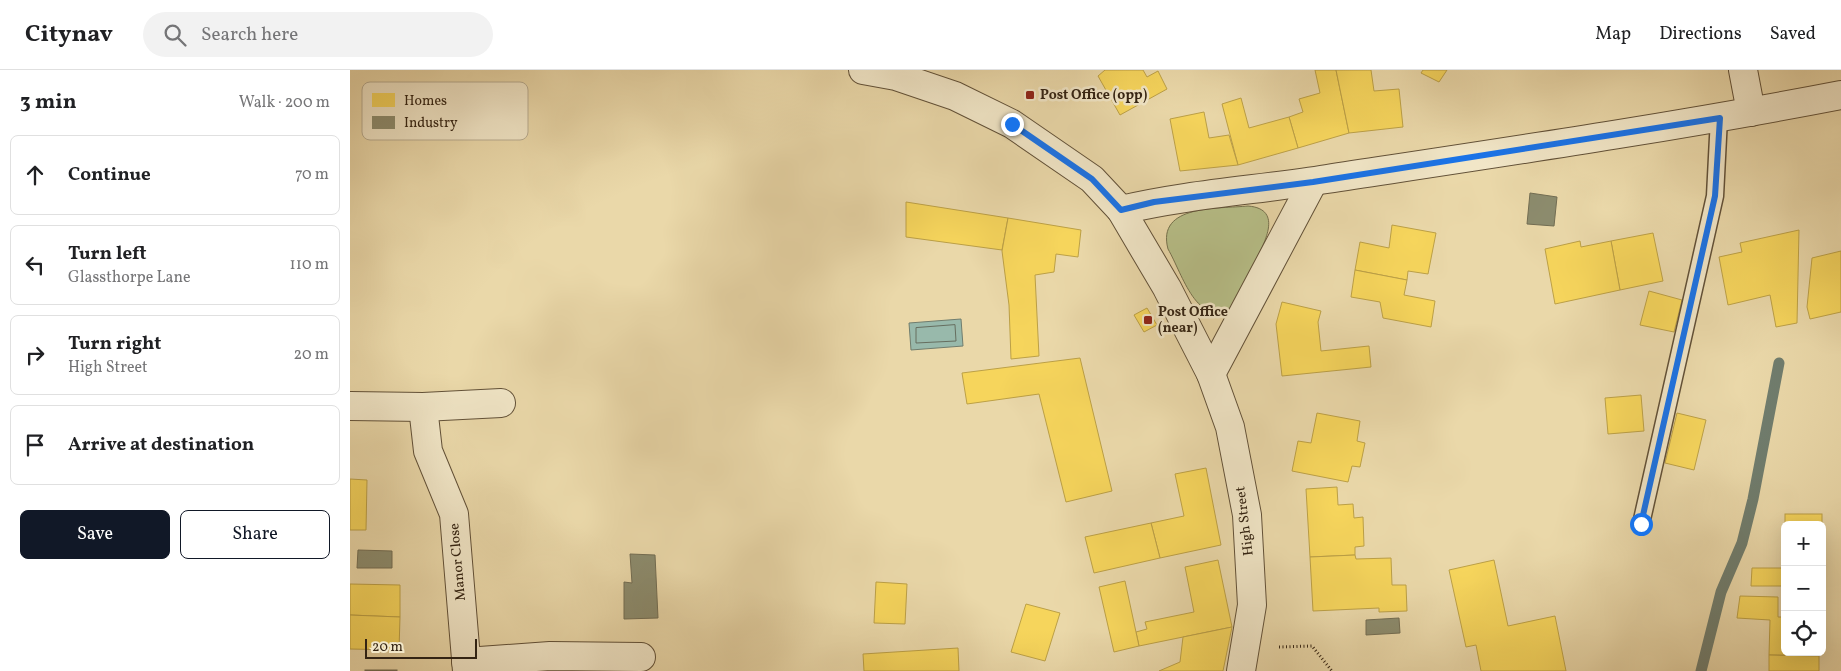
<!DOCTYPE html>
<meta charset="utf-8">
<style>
body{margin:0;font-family:Vollkorn,serif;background:#f2f2f2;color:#202124}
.controls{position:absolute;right:15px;bottom:15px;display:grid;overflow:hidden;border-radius:8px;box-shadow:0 5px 20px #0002}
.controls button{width:45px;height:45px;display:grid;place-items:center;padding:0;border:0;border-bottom:1px solid #e0e0e0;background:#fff;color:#202124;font:25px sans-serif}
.scale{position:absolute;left:15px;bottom:12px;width:112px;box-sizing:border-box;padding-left:5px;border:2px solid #342413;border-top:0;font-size:14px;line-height:18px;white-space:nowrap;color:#342413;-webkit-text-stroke:4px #f1e6c7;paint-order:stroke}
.stop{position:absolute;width:15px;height:15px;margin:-11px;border:4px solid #1a73e8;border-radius:50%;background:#fff}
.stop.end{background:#1a73e8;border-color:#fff;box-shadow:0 1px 5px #0008}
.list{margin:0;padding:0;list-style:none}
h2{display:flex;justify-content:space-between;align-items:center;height:65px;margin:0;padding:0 20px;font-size:21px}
h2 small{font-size:16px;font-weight:400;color:#757577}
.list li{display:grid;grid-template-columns:32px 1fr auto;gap:15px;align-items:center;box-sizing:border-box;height:80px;margin:0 10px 10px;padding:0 10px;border:1px solid #e0e0e0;border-radius:8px}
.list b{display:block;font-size:19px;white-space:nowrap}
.list p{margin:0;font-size:16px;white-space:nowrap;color:#757577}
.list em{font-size:16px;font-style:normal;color:#757577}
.actions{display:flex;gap:10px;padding:15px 20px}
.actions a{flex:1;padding:11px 0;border:1px solid #111827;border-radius:8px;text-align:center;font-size:18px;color:#111827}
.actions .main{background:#111827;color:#fff}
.icon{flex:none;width:28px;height:28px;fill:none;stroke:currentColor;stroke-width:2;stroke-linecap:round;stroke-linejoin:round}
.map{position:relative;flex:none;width:1491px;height:601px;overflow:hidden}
header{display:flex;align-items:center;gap:30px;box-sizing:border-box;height:70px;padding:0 25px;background:#fff;border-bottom:1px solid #e0e0e0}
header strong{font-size:24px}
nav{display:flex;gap:28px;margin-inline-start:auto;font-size:18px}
.search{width:350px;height:45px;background:#f2f2f2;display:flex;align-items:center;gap:12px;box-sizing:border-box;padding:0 18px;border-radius:28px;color:#757577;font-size:19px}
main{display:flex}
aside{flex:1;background:#fff}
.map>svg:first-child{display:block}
.green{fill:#b7bf88;stroke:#76724e}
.water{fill:#98b9ab;stroke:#707d6e}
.homes{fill:#f6d55c;stroke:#bca046}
.industry{fill:#8c8c6e;stroke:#726d53}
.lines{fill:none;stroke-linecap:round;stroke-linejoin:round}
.shore{stroke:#666e5f;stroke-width:1}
.stream{stroke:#707d6e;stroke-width:11}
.service-casing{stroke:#625138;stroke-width:19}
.minor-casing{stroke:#625138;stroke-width:30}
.path{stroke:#342413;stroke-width:3;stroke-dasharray:1 2.5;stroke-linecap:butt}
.service{stroke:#f1e6c7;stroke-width:16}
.minor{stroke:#f1e6c7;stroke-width:28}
.route{stroke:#1a73e8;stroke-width:6}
.poi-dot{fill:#8f2418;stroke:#f1e6c7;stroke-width:2}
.labels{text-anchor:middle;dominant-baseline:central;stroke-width:5;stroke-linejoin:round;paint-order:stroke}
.poi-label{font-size:14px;font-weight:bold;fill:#342413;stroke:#f1e6c7;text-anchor:start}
.street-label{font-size:14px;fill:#342413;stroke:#f1e6c7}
.key{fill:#f1e6c7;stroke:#b8ac91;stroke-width:1}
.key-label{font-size:14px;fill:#342413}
</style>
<header>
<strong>Citynav</strong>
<div class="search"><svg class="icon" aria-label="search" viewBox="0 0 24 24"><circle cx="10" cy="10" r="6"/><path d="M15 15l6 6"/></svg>Search here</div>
<nav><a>Map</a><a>Directions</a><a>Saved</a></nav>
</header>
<main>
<aside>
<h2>3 min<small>Walk · 200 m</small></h2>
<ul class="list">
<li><svg class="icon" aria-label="ahead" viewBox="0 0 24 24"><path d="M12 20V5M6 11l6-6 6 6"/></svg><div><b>Continue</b></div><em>70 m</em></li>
<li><svg class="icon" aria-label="left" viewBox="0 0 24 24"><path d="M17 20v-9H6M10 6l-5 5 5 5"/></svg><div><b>Turn left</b><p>Glassthorpe Lane</p></div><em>110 m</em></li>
<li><svg class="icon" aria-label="right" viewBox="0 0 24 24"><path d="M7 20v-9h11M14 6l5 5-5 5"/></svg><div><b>Turn right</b><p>High Street</p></div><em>20 m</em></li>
<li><svg class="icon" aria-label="arrive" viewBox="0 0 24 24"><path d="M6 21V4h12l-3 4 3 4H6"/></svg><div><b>Arrive at destination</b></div></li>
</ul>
<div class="actions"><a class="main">Save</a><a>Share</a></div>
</aside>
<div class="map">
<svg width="1491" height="601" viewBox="0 0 1491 601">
<rect width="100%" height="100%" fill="#ead8a9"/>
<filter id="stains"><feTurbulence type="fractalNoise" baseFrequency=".004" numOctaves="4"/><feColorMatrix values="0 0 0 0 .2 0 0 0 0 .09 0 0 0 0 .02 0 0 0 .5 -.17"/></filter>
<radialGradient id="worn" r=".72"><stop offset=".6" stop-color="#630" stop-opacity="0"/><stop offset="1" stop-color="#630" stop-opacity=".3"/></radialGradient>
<!-- green -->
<path class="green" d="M898,136C935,139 913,175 904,194C897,208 891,223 883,236C847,260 833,205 818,179C806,134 869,139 898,136Z"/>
<!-- water -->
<polygon class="water" points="611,249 613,276 561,280 559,253"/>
<!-- homes -->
<g class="homes">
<polygon points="755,0 793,0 797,7 808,1 817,19 770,45 748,6"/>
<polygon points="965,0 986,0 999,63 948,78 939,47 953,42 949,29 970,23"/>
<polygon points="986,0 1021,0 1024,21 1049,19 1053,57 999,63"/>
<polygon points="1073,0 1097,0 1089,12 1071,3"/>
<polygon points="891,28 899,58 939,47 948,78 888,95 872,34"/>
<polygon points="854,42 859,68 879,65 888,95 830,101 820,49"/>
<polygon points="556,132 658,148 652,180 556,167"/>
<polygon points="658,148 731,160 728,187 706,184 704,202 685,205 689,286 661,289 659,235 652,181"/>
<polygon points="1042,155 1086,163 1078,204 1058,201 1057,210 1005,200 1010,172 1039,178"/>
<polygon points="1449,160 1447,253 1426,257 1420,225 1378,235 1369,187 1392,182 1390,173"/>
<polygon points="1303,163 1313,211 1270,220 1261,171"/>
<polygon points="1230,171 1231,177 1261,171 1270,220 1205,234 1195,179"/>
<polygon points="1491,181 1491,242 1460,249 1457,237 1462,188"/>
<polygon points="1005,200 1057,210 1054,225 1085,231 1081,257 1033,248 1030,232 1001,227"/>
<polygon points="1299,221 1332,230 1324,262 1290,255"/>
<polygon points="932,232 971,241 968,252 971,281 1019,276 1021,297 932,306 926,254"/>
<polygon points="797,238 807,255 794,262 784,245"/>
<polygon points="730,288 762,421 716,432 689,324 617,334 612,303"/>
<polygon points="1291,325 1294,361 1258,364 1255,328"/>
<polygon points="967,343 1010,351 1007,371 1015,373 1010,397 1002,396 998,412 942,401 948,371 961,373"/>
<polygon points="1327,343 1356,350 1344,400 1315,393"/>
<polygon points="856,398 871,475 810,488 801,453 834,446 825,404"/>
<polygon points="0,409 17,410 16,460 0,460"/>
<polygon points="987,417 988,435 1003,434 1004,448 1013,447 1014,476 1005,477 1005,485 960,487 956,419"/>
<rect x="1435" y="444" width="37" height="11"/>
<polygon points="801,453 810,488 744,503 735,467"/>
<polygon points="1435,465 1435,516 1401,516 1402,498 1434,498"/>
<polygon points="1005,485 1006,489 1041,488 1042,515 1056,515 1057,541 1029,542 1029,538 963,541 960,487"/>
<polygon points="868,490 882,557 789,576 786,562 797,559 795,552 844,542 835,497"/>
<polygon points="1144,490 1158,556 1205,546 1216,601 1131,601 1126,575 1116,577 1099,500"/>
<polygon points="775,511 789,576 764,582 749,517"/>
<polygon points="526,512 557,514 555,554 524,553"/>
<polygon points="0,514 50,515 50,547 0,545"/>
<polygon points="1390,526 1428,527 1428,547 1435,547 1435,582 1469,582 1469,586 1419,585 1420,550 1387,548"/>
<polygon points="676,534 710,543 695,591 661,582"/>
<polygon points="0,545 50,547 49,580 0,579"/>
<polygon points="882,557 873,601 809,601 830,592 833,567"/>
<polygon points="608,578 609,601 514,601 513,584"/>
<polygon points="1419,585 1469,586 1469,601 1419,601"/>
</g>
<!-- industry -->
<g class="industry">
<polygon points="1180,123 1207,127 1204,156 1177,154"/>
<polygon points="8,480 42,481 42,498 7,498"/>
<polygon points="280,484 305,485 308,548 274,549 274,512 282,513"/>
<polygon points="1049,548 1050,563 1016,565 1016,550"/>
<rect x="15" y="600" width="32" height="1"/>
</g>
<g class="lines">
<!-- shore -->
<polygon class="shore" points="605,255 606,271 566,273 566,258"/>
<!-- stream -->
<polyline class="stream" points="1351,601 1371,522 1392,473 1403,429 1429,293"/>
<defs>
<polyline id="service" points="1291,454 1365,126 1369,48"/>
<g id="minor">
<polyline points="513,0 546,6 605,26 662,54 742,109 771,140 817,218 861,304 880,357 897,445 902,535 891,601"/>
<polyline points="1393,0 1401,42"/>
<path d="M771,140C839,124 908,120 977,109C1148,83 1320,58 1491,25"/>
<polyline points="861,304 963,112"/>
<polyline points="0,336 73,337 151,333"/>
<polyline points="73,337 78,381 104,444 117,601"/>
<polyline points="116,592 200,586 291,587"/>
</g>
</defs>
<!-- service casing -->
<use href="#service" class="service-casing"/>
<!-- minor casing -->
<use href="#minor" class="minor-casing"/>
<!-- path -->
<polyline class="path" points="929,577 962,576 982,601"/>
<!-- service -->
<use href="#service" class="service"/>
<!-- minor -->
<use href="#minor" class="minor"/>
</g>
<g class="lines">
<!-- route -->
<polyline class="route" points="662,54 742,109 771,140 804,132 963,112 1370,48 1365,126 1291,454"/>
</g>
<!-- markers -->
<g class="poi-dot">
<rect x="675" y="20" width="10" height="10" rx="2.5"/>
<rect x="793" y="245" width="10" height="10" rx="2.5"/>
</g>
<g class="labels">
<!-- poi labels -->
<g class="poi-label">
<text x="690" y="25">Post Office (opp)</text>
<text x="808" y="242">Post Office<tspan x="808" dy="16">(near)</tspan></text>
</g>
<!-- street labels -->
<g class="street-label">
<text transform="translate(895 451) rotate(-97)">High Street</text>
<text transform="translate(108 492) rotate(-95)">Manor Close</text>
</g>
</g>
<!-- legend -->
<rect x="12" y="12" width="166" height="58" rx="8" class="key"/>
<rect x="22" y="23" width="23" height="14" fill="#f6d55c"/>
<rect x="22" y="46" width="23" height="13" fill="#8c8c6e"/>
<g class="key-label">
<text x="54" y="35">Homes</text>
<text x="54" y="57">Industry</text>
</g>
<rect width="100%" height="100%" filter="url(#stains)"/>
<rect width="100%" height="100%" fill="url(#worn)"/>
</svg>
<div class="controls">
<button>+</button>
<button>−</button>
<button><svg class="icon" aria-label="locate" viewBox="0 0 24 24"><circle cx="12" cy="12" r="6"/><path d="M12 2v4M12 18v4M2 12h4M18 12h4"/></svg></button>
</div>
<div class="scale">20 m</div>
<div class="stop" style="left:1291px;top:454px"></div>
<div class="stop end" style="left:662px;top:54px"></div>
</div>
</main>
